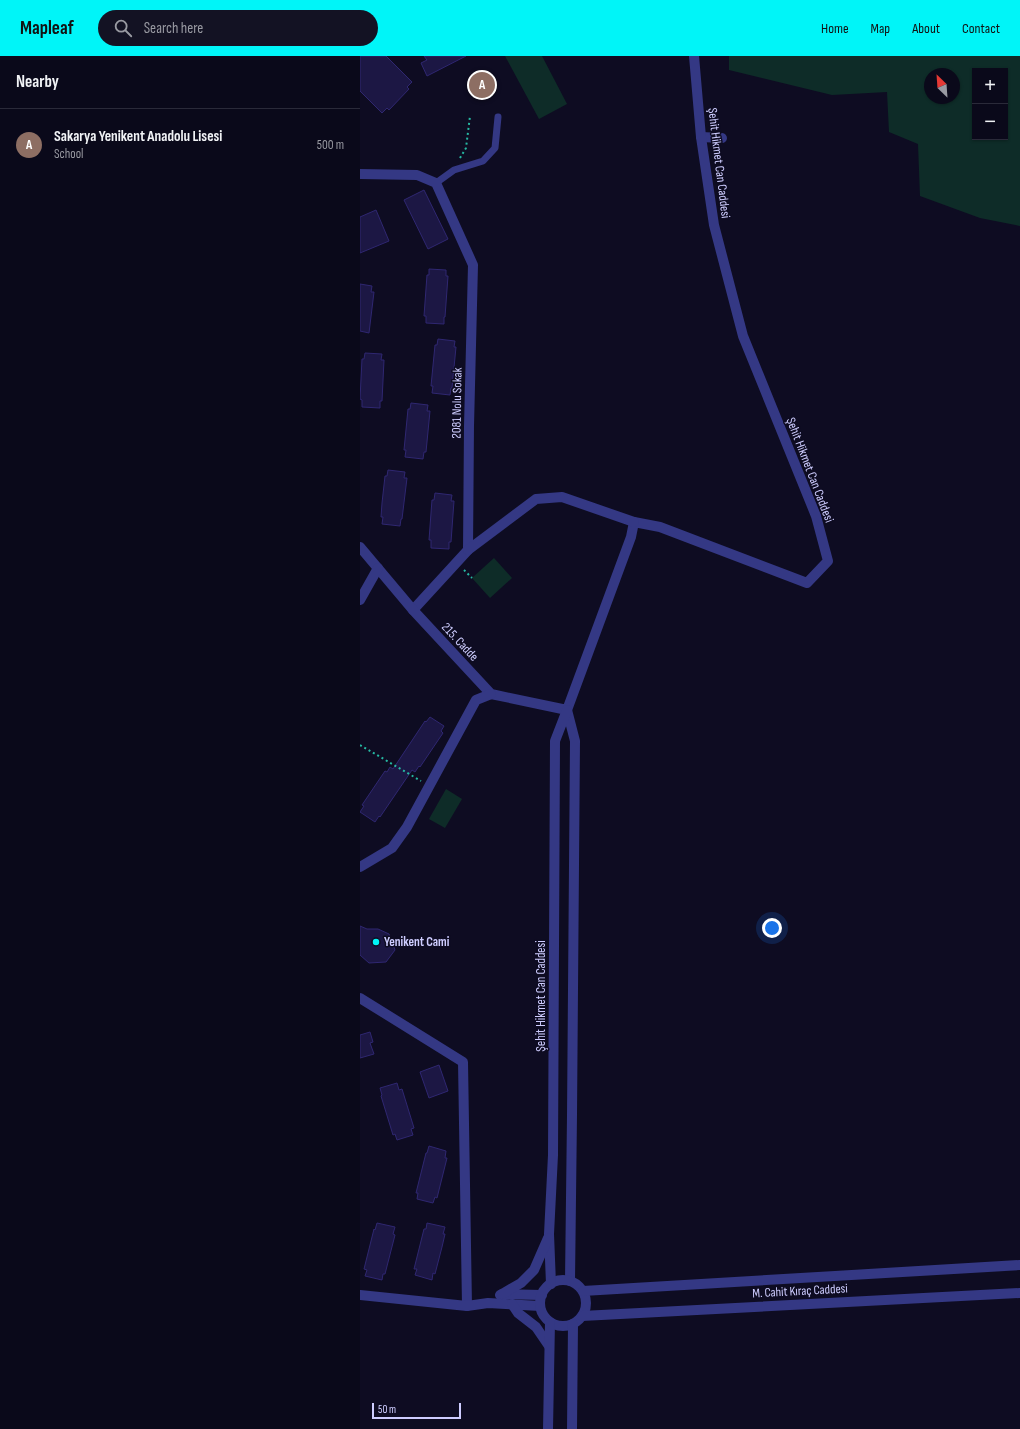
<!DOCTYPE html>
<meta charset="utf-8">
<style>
body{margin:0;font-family:"Sofia Sans Condensed",sans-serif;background:#131223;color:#f1f3f6}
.controls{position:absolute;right:12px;top:12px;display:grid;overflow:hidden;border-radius:0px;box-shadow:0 1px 3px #0004}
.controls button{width:36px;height:36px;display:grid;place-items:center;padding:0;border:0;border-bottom:1px solid #2a2a39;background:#0a091a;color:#f1f3f6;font:20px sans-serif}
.compass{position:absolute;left:564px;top:12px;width:36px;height:36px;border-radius:50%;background:#0a091a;box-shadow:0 1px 3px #0004;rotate:335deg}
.scale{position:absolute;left:12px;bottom:10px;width:89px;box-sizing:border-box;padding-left:4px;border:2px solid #cecdff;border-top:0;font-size:11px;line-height:14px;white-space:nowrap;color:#cecdff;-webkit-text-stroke:3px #0e0c22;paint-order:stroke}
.you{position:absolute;left:412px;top:872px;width:14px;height:14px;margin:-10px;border:3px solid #fff;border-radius:50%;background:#1a73e8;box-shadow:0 0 0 6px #1a73e833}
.badge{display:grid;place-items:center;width:26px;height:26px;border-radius:50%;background:#00f5f8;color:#fff;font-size:13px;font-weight:700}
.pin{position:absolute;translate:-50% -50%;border:2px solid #fff;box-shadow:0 1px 4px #0006}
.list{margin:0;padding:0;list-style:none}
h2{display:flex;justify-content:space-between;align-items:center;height:52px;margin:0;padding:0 16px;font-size:17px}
h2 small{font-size:13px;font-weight:400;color:#999aa2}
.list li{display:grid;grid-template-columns:26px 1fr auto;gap:12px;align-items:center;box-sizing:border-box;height:72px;padding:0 16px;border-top:1px solid #2a2a39}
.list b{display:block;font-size:15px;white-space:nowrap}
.list p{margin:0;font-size:13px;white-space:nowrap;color:#999aa2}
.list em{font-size:13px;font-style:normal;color:#999aa2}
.icon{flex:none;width:22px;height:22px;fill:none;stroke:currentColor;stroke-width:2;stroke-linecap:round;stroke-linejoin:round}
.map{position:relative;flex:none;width:660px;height:1373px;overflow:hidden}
header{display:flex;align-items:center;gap:24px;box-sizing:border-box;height:56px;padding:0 20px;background:#00f5f8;color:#111}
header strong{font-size:19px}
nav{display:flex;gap:22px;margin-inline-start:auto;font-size:14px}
.search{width:280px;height:36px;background:#131223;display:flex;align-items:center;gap:10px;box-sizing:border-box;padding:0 14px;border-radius:22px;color:#999aa2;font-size:15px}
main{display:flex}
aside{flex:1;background:#0a091a}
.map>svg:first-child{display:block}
.green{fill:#0e2c28;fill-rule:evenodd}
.building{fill:#1c1744;stroke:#2f2771}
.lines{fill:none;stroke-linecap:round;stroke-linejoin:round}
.path{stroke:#26b9a3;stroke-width:2;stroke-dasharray:2 3;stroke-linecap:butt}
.service{stroke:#343884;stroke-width:7}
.minor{stroke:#343884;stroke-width:10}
.tertiary{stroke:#343884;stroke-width:10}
.poi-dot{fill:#00f5f8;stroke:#0e0c22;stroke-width:1.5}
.labels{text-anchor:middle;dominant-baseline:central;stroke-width:3;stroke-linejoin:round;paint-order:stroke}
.street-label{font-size:13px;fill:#cecdff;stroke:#0e0c22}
.poi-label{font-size:13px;font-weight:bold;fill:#cecdff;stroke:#0e0c22;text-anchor:start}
</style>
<header>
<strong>Mapleaf</strong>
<div class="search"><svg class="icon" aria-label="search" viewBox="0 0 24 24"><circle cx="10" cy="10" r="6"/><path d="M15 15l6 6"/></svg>Search here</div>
<nav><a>Home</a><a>Map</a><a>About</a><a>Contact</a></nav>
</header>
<main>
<aside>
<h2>Nearby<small></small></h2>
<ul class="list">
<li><span class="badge" style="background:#8d6e63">A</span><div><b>Sakarya Yenikent Anadolu Lisesi</b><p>School</p></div><em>500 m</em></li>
</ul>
</aside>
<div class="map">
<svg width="660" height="1373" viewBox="0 0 660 1373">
<rect width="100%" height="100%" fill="#0e0c22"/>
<!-- green -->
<g class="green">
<polygon points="145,0 182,0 207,48 179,63"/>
<path d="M369,0H660V170L620,162L560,140L558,88L529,76L527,36L472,39L369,14ZM615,15H645V81H615ZM570,18H594V42H570Z"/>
<polygon points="134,502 152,522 130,542 112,522"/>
<polygon points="86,733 102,743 85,772 69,763"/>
</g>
<!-- building -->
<g class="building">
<polygon points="0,0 26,0 52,26 47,31 49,33 29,54 27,52 22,57 0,35"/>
<polygon points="64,0 106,0 67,20 61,7 67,4"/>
<polygon points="64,134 88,183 68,193 44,144"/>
<polygon points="16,154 29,185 0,197 0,161"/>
<polygon points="69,213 86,214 86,220 88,220 85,261 84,261 84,268 66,267 66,260 64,260 67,219 69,219"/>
<polygon points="0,228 12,230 11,236 14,236 9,277 0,275"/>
<polygon points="78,283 95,285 94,291 96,291 92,332 91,332 90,339 72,337 73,330 71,330 75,289 77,289"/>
<polygon points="5,297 22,298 21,304 24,304 22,345 20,345 20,352 2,351 2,344 0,343 2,303 4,303"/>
<polygon points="51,347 68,349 67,355 70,355 66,396 64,396 63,403 45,401 46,394 44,394 48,353 50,353"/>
<polygon points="28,414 45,416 44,422 47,422 42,463 41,463 40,470 22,468 23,461 21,461 22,447 25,420 27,420"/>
<polygon points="75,437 92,439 91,445 94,445 91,486 89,486 89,493 71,492 71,484 69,484 71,457 72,444 74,444"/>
<polygon points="70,661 84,670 81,675 83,677 60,711 59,710 55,716 52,714 20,761 19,760 15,766 0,756 4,750 2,749 25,715 27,716 30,711 33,713 65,665 66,666"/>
<polygon points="0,870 7,873 18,873 29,878 35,894 26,906 9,907 0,899"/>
<polygon points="10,976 13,986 10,987 14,998 0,1002 0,979"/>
<polygon points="79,1009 88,1035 69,1042 60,1016"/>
<polygon points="37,1027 39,1034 42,1033 54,1072 51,1073 53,1079 37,1084 35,1078 33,1079 21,1040 22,1039 20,1032"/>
<polygon points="69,1090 86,1095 85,1102 87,1102 77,1142 75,1141 73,1147 57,1143 58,1137 56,1137 66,1097 67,1097"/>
<polygon points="17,1167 35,1171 33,1178 35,1179 25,1218 23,1218 22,1224 5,1220 7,1214 4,1213 14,1173 15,1174"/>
<polygon points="67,1167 85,1171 83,1178 85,1178 82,1191 75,1218 73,1217 72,1224 55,1219 57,1213 54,1213 64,1173 66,1173"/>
</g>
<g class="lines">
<!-- path -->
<g class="path">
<polyline points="100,102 106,92 110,60"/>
<polyline points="104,514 112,522"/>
<polyline points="0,689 61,725"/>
</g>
<!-- service -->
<polyline class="service" points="76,127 94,114 123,105 135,92 138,61"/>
<!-- minor -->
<g class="minor">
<polyline points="341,81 362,82"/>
<polyline points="0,118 57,119 76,127 113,209 109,370 108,494 53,554"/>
<polyline points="0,491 53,554 131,638 207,654 271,481 274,466 300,471 447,527 468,505 456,460 383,280 354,169 341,81 334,0"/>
<polyline points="108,494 176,443 202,441 274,466"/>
<polyline points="0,544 18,512"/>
<polyline points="0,811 32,792 47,771 116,644 131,638"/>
<polyline points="0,942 103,1006 107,1250"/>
<polyline points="0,1239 107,1250 128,1247 180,1250"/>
<polyline points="140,1239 142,1238 182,1239"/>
</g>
<!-- tertiary -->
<g class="tertiary">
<polyline points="207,654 215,685 212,1059 210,1225"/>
<circle cx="203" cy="1247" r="23"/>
<polyline points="191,1228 189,1178 193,1099 195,685 207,654"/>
<polyline points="223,1235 660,1209"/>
<polyline points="142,1238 161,1227 174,1214 188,1182"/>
<polyline points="152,1248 158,1257 176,1271 189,1290"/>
<polyline points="222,1260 660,1237"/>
<polyline points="188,1373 190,1266"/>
<polyline points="212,1373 213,1268"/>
</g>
</g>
<!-- markers -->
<circle class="poi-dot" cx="16" cy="886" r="4"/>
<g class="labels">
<!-- street labels -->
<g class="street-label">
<text transform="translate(359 107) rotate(83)">Şehit Hikmet Can Caddesi</text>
<text transform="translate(97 347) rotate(-89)">2081 Nolu Sokak</text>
<text transform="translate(450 414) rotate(69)">Şehit Hikmet Can Caddesi</text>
<text transform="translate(100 586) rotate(47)">215. Cadde</text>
<text transform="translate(181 940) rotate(-90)">Şehit Hikmet Can Caddesi</text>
<text transform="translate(440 1235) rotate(-3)">M. Cahit Kıraç Caddesi</text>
</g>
<!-- poi labels -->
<g class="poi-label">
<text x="24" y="886">Yenikent Cami</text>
</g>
</g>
</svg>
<div class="controls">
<button>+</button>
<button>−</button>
</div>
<svg class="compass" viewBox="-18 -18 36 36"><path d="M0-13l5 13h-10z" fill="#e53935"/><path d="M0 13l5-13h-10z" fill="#999aa2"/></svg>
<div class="scale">50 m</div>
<div class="you"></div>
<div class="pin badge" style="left:122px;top:29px;background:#8d6e63">A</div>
</div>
</main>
